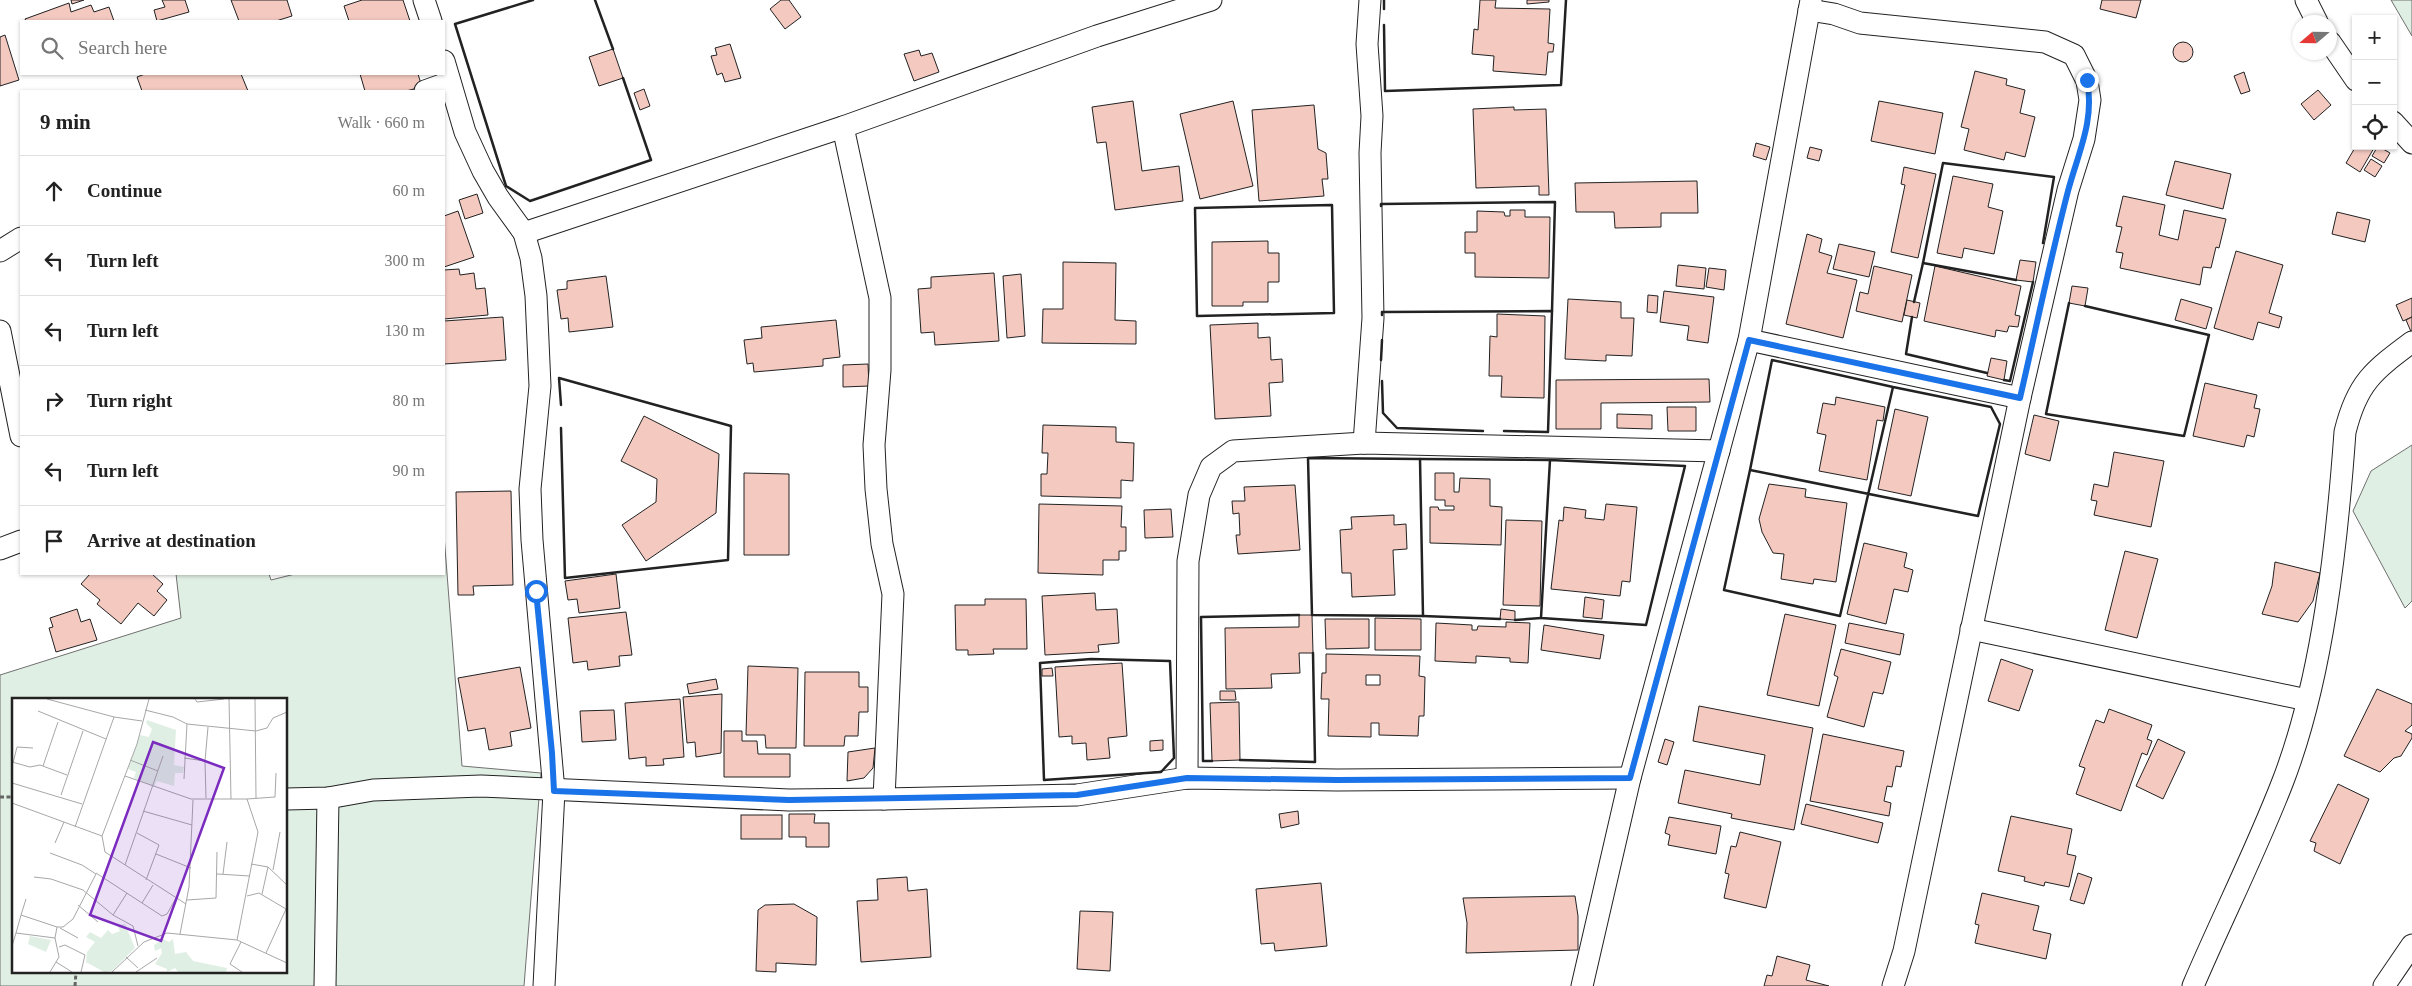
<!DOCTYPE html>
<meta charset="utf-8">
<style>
body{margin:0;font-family:Georgia,serif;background:#f6f6f6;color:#222}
.controls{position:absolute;right:15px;top:15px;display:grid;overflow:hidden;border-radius:0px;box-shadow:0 1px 4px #0004}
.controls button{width:45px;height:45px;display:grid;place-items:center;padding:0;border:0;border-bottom:1px solid #e0e0e0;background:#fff;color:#222;font:25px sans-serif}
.compass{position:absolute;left:2292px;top:15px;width:45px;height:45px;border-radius:50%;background:#fff;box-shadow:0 1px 4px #0004;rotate:250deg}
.stop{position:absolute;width:15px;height:15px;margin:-11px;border:4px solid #1a73e8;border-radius:50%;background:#fff}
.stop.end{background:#1a73e8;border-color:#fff;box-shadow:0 1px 5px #0008}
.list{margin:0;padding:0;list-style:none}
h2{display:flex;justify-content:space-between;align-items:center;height:65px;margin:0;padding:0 20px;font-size:21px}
h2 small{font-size:16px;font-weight:400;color:#767676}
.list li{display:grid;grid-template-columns:32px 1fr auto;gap:15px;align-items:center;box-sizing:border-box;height:70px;padding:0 20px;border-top:1px solid #e0e0e0}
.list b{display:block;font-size:19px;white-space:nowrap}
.list em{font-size:16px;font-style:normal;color:#767676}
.icon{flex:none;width:28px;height:28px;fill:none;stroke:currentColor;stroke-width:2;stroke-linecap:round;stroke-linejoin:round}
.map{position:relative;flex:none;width:2412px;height:986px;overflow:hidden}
.search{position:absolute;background:#fff;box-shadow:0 1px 4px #0004;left:20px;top:20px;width:425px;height:55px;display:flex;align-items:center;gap:12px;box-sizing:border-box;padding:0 18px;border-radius:0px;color:#767676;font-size:19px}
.panel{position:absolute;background:#fff;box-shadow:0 1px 4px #0004;left:20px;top:90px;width:425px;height:485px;border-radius:0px}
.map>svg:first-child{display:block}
.green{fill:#e0efe3;stroke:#6f6f6f;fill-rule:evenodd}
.building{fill:#f3c9c0;stroke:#222;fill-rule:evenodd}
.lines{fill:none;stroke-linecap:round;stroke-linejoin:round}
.street-casing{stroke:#222;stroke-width:23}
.path{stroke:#646464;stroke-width:3;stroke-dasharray:4 2.5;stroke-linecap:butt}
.street{stroke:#fff;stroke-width:21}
.wall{stroke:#222;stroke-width:2.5}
.route{stroke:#1a73e8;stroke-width:6}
.inset-road{fill:none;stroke:#a7a7a7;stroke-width:1}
.view{fill:#7b2cbf;fill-opacity:0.15;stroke:#7b2cbf;stroke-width:2.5}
.inset-edge{fill:none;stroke:#222;stroke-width:2.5}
</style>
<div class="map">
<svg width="2412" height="986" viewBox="0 0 2412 986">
<rect width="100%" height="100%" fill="#fff"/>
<!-- green -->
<g class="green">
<polygon points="2391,0 2412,0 2412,36"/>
<polygon points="2412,445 2412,601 2405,608 2353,511 2371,471"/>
<path d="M444,535L462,766L541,773L524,986H0V675L181,618L176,574H269L271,580L295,574H444ZM14,700H286V972H14Z"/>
</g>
<!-- building -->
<g class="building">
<polygon points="71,0 84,0 72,4"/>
<polygon points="162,0 185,0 189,12 157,21 154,10 165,7"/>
<polygon points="231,0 287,0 292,16 276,21 239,21"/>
<polygon points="362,0 403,0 410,21 349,21 344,6"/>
<polygon points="781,0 789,0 801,17 785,29 770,9"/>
<polygon points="1480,0 1496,0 1495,8 1550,9 1548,43 1554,44 1553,52 1548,52 1546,75 1493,71 1494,56 1472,54 1474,29 1478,30"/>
<polygon points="1527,0 1549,0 1549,2 1527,4"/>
<polygon points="2102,0 2141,0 2136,18 2100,9"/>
<polygon points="69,3 71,12 91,5 94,12 109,7 114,21 26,21 25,19"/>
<polygon points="5,35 19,80 0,86 0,37"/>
<circle cx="2183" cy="52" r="10"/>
<polygon points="730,44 741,78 725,82 722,73 717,75 711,56 717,55 715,48"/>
<polygon points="613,49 623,78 599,86 589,57"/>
<polygon points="919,50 921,56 932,53 939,72 914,81 904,54"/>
<polygon points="1975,71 2007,79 2006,85 2025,90 2020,113 2035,117 2025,157 2006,152 2004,160 1964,150 1969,129 1961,127"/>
<polygon points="2244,72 2250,91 2241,94 2234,76"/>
<polygon points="145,74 241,74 248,91 142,91 137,77"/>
<polygon points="360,74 418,74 422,87 406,91 365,91"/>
<polygon points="644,89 650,106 640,110 634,93"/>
<polygon points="2318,90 2331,105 2314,120 2301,104"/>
<polygon points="1133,101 1142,171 1179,166 1183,201 1115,210 1106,142 1097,143 1092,107"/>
<polygon points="1233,101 1253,186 1200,199 1180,114"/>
<polygon points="1879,101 1943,113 1935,154 1871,141"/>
<polygon points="1314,105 1318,149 1326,153 1328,179 1322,179 1324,196 1259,201 1252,110"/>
<polygon points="1514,107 1514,110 1546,109 1549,195 1539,195 1539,186 1476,188 1473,109"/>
<polygon points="1756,143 1770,147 1766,160 1753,156"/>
<polygon points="2356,146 2374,148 2360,172 2346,163"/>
<polygon points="2378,146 2390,153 2384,163 2372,156"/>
<polygon points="1810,147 1822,150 1819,161 1807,158"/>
<polygon points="2371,159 2382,166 2375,177 2364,170"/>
<polygon points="2175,161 2231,174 2223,209 2166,195"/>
<polygon points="1904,167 1936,174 1918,258 1891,252 1905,185 1901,184"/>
<polygon points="1953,176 1993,184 1988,207 2003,211 1994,254 1964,248 1962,258 1937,253"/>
<polygon points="1697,181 1698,213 1661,213 1661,227 1615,228 1614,212 1576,212 1575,183"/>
<polygon points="477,194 483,213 465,219 459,200"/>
<polygon points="2123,196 2165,205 2159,235 2178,240 2184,210 2226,219 2219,248 2216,247 2211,268 2203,267 2200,285 2120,268 2123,253 2116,252 2122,227 2116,226"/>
<polygon points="1510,210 1525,210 1525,217 1550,217 1549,278 1475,277 1475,253 1465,253 1465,232 1477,232 1477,211 1504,212 1505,216 1510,216"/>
<polygon points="458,211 474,257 444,267 444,216"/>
<polygon points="2337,212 2370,220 2365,242 2332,234"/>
<polygon points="1807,234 1822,239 1819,252 1832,256 1827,273 1857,280 1843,338 1786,324"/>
<polygon points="1268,241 1268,253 1279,253 1279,282 1268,282 1268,302 1243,302 1243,306 1212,306 1212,242"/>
<polygon points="1839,244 1875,252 1869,277 1833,269"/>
<polygon points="2236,251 2283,265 2269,313 2282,317 2279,328 2258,322 2253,340 2214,328"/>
<polygon points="2020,260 2036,262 2033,282 2016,280"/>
<polygon points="1063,262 1116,263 1115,320 1136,321 1136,344 1042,343 1043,309 1063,309"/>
<polygon points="1678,265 1706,268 1704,289 1676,286"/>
<polygon points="1874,266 1912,275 1902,322 1856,311 1860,292 1868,294"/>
<polygon points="1935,266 2021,286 2015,315 2020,316 2018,327 2009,326 2007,332 1996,330 1995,337 1924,321"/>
<polygon points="1709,268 1726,270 1724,290 1706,287"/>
<polygon points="459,269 460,275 474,273 476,289 485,288 488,315 444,319 444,270"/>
<polygon points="994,273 999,341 935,345 934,332 921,333 918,289 931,288 931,277"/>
<polygon points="1021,274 1025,336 1007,338 1003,276"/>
<polygon points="606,276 613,327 569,332 568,318 561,319 557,290 567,289 567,281"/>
<polygon points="2072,286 2088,288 2085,306 2069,303"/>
<polygon points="1664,291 1714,297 1708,343 1687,340 1689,326 1660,322"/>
<polygon points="1648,295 1658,296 1657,313 1647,312"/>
<polygon points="2412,298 2412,317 2403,321 2396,305"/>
<polygon points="1568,299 1621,302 1621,318 1634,318 1632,356 1606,355 1606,361 1565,359"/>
<polygon points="2181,299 2212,308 2206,329 2175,320"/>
<polygon points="1907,300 1920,303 1917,318 1904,315"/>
<polygon points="1497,314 1545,316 1544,398 1501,397 1502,376 1489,376 1490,336 1497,337"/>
<polygon points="503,317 506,360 444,364 444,321"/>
<polygon points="2412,317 2412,334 2406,320"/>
<polygon points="836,320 840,357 823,359 823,366 754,372 753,363 747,364 744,340 762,338 761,327"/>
<polygon points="1258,323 1258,338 1270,337 1271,360 1282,359 1283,382 1269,383 1271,416 1215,419 1210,325"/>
<polygon points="1991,358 2007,361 2004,380 1987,376"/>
<polygon points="868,364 869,386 843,387 843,365"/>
<polygon points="1709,379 1710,402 1601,403 1601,429 1556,429 1556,380"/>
<polygon points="2205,383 2257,395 2254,408 2260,409 2254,437 2247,435 2244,447 2193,436"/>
<polygon points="1836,397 1885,407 1883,421 1877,420 1867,480 1819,471 1826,435 1817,433 1823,403 1835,405"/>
<polygon points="1667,407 1696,407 1696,431 1668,431"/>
<polygon points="1895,409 1928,417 1911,496 1878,489"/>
<polygon points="1617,414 1652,415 1652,429 1617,428"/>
<polygon points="2034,415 2059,421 2050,461 2025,454"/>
<polygon points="644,416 719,454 716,513 646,561 622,525 656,502 657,479 621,461"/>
<polygon points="1043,425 1116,427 1116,442 1134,443 1133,481 1121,480 1121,498 1041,496 1041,474 1047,474 1048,453 1042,453"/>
<polygon points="2114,452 2164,461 2151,527 2094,515 2097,501 2091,500 2094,484 2108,487"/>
<polygon points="744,473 789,474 789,555 744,555"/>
<polygon points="1435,473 1454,473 1454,492 1459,492 1460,478 1490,479 1490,506 1502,507 1501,545 1430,543 1430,507 1438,507 1439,510 1454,510 1454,506 1445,506 1445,500 1435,500"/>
<polygon points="1769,484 1806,489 1805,497 1847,503 1836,582 1814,579 1813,584 1781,579 1784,554 1773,553 1762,532 1759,519"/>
<polygon points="1295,485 1300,550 1238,554 1236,535 1240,535 1239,513 1233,514 1232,501 1245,501 1244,487"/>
<polygon points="511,491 513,585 473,586 474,595 458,595 456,492"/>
<polygon points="1039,504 1122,506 1121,527 1126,527 1126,551 1119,551 1119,560 1103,560 1103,575 1038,573"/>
<polygon points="1606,504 1637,507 1630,582 1622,581 1620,596 1551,589 1559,520 1563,521 1564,507 1586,510 1585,518 1604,520"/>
<polygon points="1171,509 1173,537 1145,538 1144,510"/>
<polygon points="1394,515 1394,525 1406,524 1407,549 1393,550 1395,595 1352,597 1351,573 1342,573 1340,530 1352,529 1351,517"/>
<polygon points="1506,520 1542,521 1540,606 1503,605"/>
<polygon points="1864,543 1907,553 1904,567 1913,570 1908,592 1894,589 1886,624 1847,614"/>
<polygon points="2125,551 2158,559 2137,638 2105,630"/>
<polygon points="2275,562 2320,573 2313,601 2298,622 2262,614 2272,586"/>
<polygon points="90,574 152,574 163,584 157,591 167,600 154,616 138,603 121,624 97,604 100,600 81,584"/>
<polygon points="616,574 620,608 579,613 577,599 568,600 565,581"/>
<polygon points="1095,593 1096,610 1117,609 1119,643 1098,645 1099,652 1045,655 1042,596"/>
<polygon points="1585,597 1604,600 1602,619 1583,617"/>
<polygon points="985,599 1026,599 1027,649 993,649 994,654 968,655 968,650 956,650 955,605 985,605"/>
<polygon points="77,609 81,622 90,619 97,640 56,652 49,628 53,627 50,618"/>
<polygon points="1501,609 1515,611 1515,620 1500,619"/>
<polygon points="626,612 632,655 619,656 620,666 588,670 587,661 573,663 568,618"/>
<polygon points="1785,614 1836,625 1819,706 1767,695"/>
<polygon points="1299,615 1312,615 1313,653 1299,653 1300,673 1271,674 1272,688 1226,689 1225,628 1299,627"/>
<polygon points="1375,618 1421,619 1421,650 1375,650"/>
<polygon points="1325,619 1369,619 1369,648 1326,649"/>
<polygon points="1506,622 1530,623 1528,663 1510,662 1510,658 1476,656 1476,663 1435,661 1436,623 1472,625 1472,630 1477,630 1478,626 1506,627"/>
<polygon points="1849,623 1904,634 1900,655 1845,643"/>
<polygon points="1544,625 1604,635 1600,659 1541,650"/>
<polygon points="1841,649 1891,662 1883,694 1873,692 1864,727 1827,717 1838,677 1834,675"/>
<path d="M1326,654L1420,656L1419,676L1425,677L1424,716H1419L1418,736L1379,735V723H1371V737L1328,736L1329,699H1321L1322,673H1326ZM1366,675H1380V685H1366Z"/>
<polygon points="2001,659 2033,670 2019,711 1988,701"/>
<polygon points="1122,663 1127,736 1108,738 1110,758 1087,760 1086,743 1072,744 1072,736 1059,737 1055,667"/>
<polygon points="748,666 798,668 796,748 766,748 765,735 746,735"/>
<polygon points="520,667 531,728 510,732 512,746 489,750 485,728 468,731 458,678"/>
<polygon points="1052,668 1053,676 1042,676 1042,669"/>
<polygon points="805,672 859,672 859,687 868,687 868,712 859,712 858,736 845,736 844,746 804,746"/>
<polygon points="716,679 718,689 689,694 687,684"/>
<polygon points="2377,689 2412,704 2412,725 2405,731 2412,734 2412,738 2401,756 2394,758 2380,772 2344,756"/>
<polygon points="1220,691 1235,691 1236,700 1220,700"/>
<polygon points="722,694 721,753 696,757 695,742 687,743 683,697"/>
<polygon points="680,699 684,757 663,759 664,765 646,766 646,757 629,759 625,703"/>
<polygon points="1239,702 1240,760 1212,761 1210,703"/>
<polygon points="1699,706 1813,728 1794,830 1731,818 1732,814 1678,803 1685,770 1760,785 1765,755 1693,741"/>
<polygon points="2109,709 2152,725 2147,739 2152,741 2147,755 2142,753 2121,811 2076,794 2085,768 2079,766 2096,720 2104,723"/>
<polygon points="614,710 616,740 582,742 580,711"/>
<polygon points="724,731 742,731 742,741 757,741 758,754 790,754 790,777 724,777"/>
<polygon points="1823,734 1904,751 1901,767 1896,766 1892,787 1887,786 1884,801 1891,803 1889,816 1810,801"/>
<polygon points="1665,739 1674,742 1667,765 1658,762"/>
<polygon points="2158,739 2185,752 2163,799 2136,786"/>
<polygon points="1163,740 1163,750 1150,751 1150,741"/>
<polygon points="875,748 873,768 864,778 847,781 848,752"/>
<polygon points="2338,784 2369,799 2340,864 2314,851 2316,843 2310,841"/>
<polygon points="1806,804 1883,823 1878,843 1801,824"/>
<polygon points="1298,811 1299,824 1281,828 1279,814"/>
<polygon points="789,814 815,814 814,823 829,823 829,847 806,847 806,837 789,837"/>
<rect x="741" y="815" width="41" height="24"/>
<polygon points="2011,816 2072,829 2067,854 2076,856 2069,887 2045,882 2044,886 2024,881 2025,877 1998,871"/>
<polygon points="1669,817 1721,826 1716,854 1668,845 1670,835 1665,833"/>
<polygon points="1740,832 1781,842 1766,908 1724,898 1729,874 1725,873 1731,846 1736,847"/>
<polygon points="2078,873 2092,878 2084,904 2070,900"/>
<polygon points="907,877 908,891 927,889 931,957 861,962 857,901 878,900 877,879"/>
<polygon points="1321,883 1327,946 1275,951 1274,943 1261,944 1256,889"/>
<polygon points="1982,893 2039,906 2033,930 2051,934 2046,959 1975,943 1979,925 1975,924"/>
<polygon points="1575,896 1578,916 1578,950 1466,953 1467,923 1463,898"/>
<polygon points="794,904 817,917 816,965 776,963 776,972 756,971 758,910 765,905"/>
<polygon points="1080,911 1113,912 1110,971 1077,969"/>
<polygon points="1777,956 1810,965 1806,980 1829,986 1764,986 1767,975 1772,976"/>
</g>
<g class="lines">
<defs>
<g id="street">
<polyline points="424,0 431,21"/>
<polyline points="2306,0 2317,22"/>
<polyline points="1809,10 1834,14 1860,23 2045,42 2074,55 2087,81 2090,100 2084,139 2068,190 2020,398 1904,951 1893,986"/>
<polyline points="2330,42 2356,80"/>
<polyline points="444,61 465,132 483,171 498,197 524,233 531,258 536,296 540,386 530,489 532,540 554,791 544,986"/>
<polyline points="425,91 450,82"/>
<polyline points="2393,122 2412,143"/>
<polyline points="843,127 880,298 880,370 874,445 876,489 882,544 893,594 884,799"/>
<polyline points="524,233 843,127 1097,36 1211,0"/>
<polyline points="0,251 21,238"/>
<polyline points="0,331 21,436"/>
<polyline points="1749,340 2020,398"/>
<polyline points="1364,443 1373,318 1370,153 1372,116 1367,44 1370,0"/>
<polyline points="0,549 21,541"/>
<polyline points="1971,629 2307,700"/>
<polyline points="1187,778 1188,561 1199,495 1211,467 1233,451 1364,443 1719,451"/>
<polyline points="286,799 328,798 373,790 481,786 789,800 884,799 1077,795 1187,778 1337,780 1630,778"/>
<polyline points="325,986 328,798"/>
<polyline points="1582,986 1630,778 1749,340 1811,0"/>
<path d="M2193,986C2222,918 2256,851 2283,781C2323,677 2337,543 2345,432C2357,383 2373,371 2412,342"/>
<polyline points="2384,986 2412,945"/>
</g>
</defs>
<!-- street casing -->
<use href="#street" class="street-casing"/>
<!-- path -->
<g class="path">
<polyline points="0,797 14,797"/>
<polyline points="75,986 76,972"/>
</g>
<!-- street -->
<use href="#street" class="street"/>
<!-- wall -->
<g class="wall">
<polyline points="533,0 455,24 506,186 530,201 651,160 623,78"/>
<polyline points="595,0 613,49"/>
<polyline points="1384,0 1384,9"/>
<polyline points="1384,25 1385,91 1561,85 1566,0"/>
<polygon points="1332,205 1334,313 1197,316 1195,208"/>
<polyline points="1381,206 1381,204 1555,202 1552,311"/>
<polyline points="2016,280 1923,263 1943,163 2054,177 2043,243"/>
<polyline points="1914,302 1923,263"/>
<polyline points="2069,303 2046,414 2184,436 2209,335 2085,306"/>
<polyline points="1382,315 1382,312 1552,311 1548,432 1504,431"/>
<polyline points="1912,317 1906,354 1987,373"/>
<polyline points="1381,360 1382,340"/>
<polyline points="2004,380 2010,381 2033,282"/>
<polyline points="1382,381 1383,413 1397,428 1483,431"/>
<polyline points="561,405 559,378 731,426 728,560 565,578 561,428"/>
<polygon points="1308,458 1420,459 1423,616 1312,615"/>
<polyline points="1420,459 1550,460"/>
<polygon points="1550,460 1685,466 1646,625 1541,618"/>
<polyline points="1750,470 1724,590 1840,616 1893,387 1772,360 1750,470 1978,516 2000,424 1991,407 1893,387"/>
<polyline points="1423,616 1500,619"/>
<polyline points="1515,620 1541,618"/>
<polygon points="1091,659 1170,661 1174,758 1161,772 1044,780 1040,663"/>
<polyline points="1240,760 1315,762 1313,653"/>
<polyline points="1212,761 1203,761 1201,617 1299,615"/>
</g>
</g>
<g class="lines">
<!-- route -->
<path class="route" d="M536,591L552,753L554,791L789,800L1077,795L1187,778L1337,780L1630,778L1749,340L2020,398C2036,329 2050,260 2068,191C2078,153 2095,121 2087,80"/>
</g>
<!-- overview -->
<g transform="translate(12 698)">
<rect width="275" height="275" fill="#fff"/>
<path d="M135,22L164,32L162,67L172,69L171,75H163L162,88L145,83L142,89L122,80L124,74L116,71L128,37L137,39L140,31L134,25ZM113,226L123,250L100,273L92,274L74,264L75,254L83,244L74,239L78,234L89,240L96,232L100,236L108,233L105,227ZM18,238L39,242L34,254L16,246ZM151,241L157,244L161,241L163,256L174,254L181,263L215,270L214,274H166L163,270L155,274V271L143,266L150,255L149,250L143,253L142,247Z" fill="#e0efe3"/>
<path class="inset-road" d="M35,1L102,19L63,129M183,1L185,4L212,1M217,1L219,101M243,1L244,100M133,12L161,19L175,26L244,33L255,30L261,20L275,14M26,13L94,41M102,19L130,23M172,60L193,63L194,100M118,62L146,73M193,63L196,29M0,64L18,69L28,67L55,77M1,65L5,49L21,50M31,68L46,24M113,78L179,101H235L246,134L225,242M172,81L175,26M0,85L70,106M49,97L71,33M235,101L263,99L264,75M0,105L90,138L93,154L174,206M131,113L180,127M125,135L147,147L134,182M90,138L125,46L137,1M43,145L52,124M38,155L70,167L84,176L61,221L51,229H45M144,156L179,170M239,166L256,169L275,187M113,167L151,58M261,172L268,134M84,175L150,218L155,216L164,200M205,176L238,178M211,176L215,144M22,179L39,181L71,192L101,217L121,228L126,248M250,196L256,169M235,198L247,195L274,211L254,255M175,202L204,200L205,154M130,205L141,187M66,207L86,224M9,217L14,201M101,217L115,195M48,230L66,240M4,235L9,217L45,229L43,240M168,236L177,189L181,102M229,244L218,266L230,274M0,248L4,235L43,240L47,259L38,274M47,249L53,247L73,257L69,274M114,259L126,270M44,264L60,274M100,274L132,244L155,235L225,242L275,265M124,274L145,260"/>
<path class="view" d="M141,44L212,70L149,243L78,217Z"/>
<rect width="275" height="275" class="inset-edge"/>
</g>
</svg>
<div class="controls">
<button>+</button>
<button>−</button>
<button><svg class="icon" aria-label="locate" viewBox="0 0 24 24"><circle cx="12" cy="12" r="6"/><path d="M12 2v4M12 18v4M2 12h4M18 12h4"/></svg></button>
</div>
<svg class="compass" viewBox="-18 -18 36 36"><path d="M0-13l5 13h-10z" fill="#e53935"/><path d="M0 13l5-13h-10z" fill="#767676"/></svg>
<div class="stop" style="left:536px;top:591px"></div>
<div class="stop end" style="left:2087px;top:80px"></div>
<div class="search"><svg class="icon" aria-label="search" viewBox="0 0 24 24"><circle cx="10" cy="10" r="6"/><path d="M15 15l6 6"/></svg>Search here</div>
<section class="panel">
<h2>9 min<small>Walk · 660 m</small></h2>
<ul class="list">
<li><svg class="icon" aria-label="ahead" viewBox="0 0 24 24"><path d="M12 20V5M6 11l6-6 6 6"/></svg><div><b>Continue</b></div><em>60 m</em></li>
<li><svg class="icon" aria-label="left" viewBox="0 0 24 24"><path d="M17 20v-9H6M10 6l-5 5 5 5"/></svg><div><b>Turn left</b></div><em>300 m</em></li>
<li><svg class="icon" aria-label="left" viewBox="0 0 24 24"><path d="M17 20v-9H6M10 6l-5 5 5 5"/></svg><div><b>Turn left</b></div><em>130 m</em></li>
<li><svg class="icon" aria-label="right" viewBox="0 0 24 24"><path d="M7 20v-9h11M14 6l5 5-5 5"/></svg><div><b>Turn right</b></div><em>80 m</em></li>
<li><svg class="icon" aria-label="left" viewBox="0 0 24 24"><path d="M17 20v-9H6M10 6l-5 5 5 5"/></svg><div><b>Turn left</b></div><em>90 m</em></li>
<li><svg class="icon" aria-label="arrive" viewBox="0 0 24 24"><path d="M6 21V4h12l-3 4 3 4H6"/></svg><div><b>Arrive at destination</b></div></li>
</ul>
</section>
</div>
